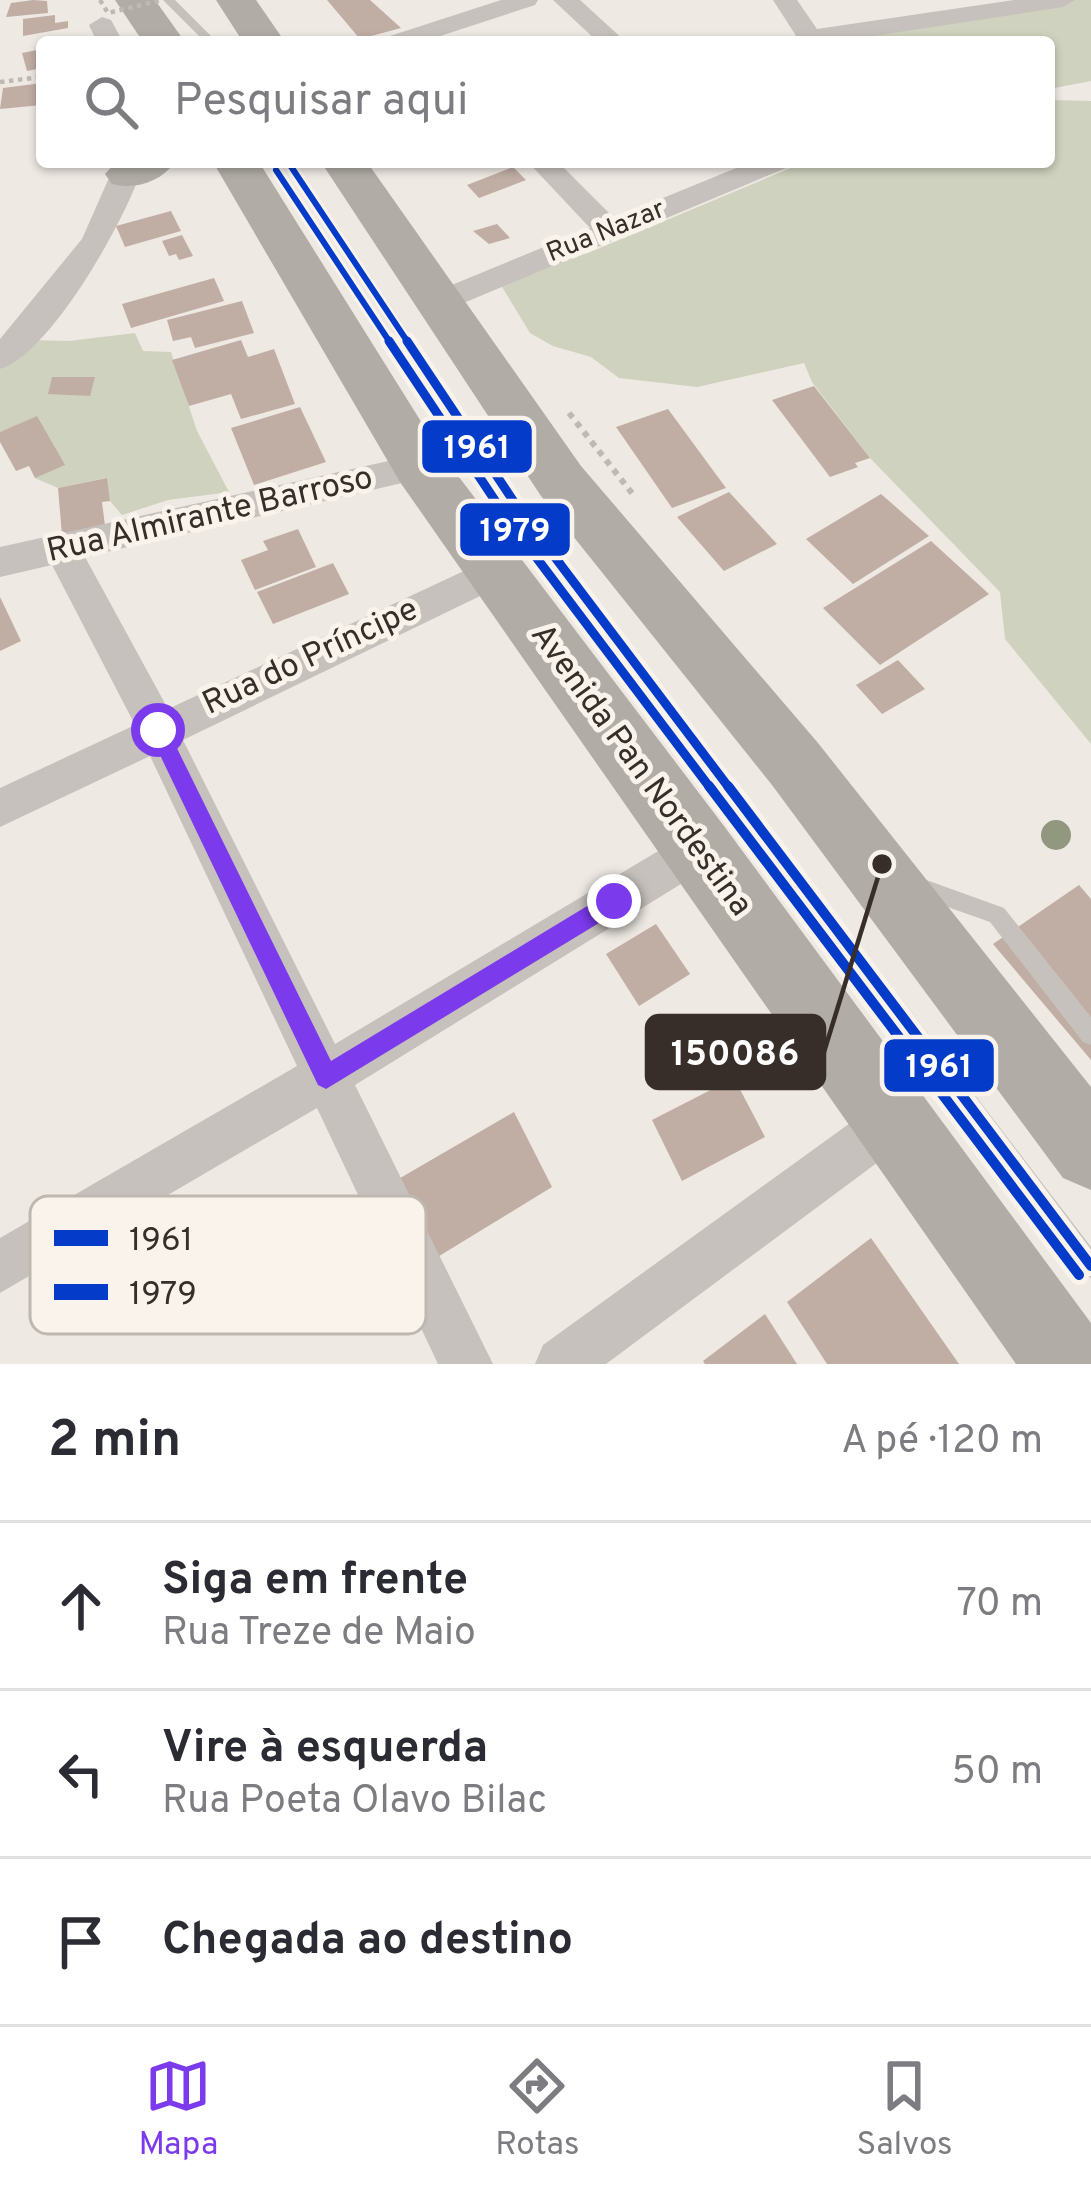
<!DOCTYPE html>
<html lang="pt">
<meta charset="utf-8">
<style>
body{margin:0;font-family:Overpass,sans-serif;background:#f7f7f7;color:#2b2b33}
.stop{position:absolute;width:36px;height:36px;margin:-27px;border:9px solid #7c3aed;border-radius:50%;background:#fff}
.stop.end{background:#7c3aed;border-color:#fff;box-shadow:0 3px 12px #0008}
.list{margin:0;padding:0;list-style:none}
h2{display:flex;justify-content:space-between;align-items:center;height:156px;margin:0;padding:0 48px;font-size:51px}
h2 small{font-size:39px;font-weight:400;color:#7c7c81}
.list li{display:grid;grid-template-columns:78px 1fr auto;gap:36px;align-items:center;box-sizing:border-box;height:168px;padding:0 48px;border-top:3px solid #e1e1e2}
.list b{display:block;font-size:45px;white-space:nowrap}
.list p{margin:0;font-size:39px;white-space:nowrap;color:#7c7c81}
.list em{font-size:39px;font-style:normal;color:#7c7c81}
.icon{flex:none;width:66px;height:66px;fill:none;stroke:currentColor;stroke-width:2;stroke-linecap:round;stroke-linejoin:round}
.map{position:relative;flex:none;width:1091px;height:1364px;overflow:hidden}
.search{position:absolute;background:#fff;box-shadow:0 3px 9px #0004;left:36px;right:36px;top:36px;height:132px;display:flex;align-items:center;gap:30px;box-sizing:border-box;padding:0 42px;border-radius:12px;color:#7c7c81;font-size:45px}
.sheet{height:660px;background:#fff}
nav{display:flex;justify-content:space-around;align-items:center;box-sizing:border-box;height:168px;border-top:3px solid #e1e1e2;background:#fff;font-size:33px;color:#7c7c81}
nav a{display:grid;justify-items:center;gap:6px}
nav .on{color:#7c3aed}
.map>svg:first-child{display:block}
.green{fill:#cfd2be}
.building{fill:#c0aea5}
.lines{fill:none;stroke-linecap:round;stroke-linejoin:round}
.path-far1{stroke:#bfb9b4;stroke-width:4.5;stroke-dasharray:4.5 4.5;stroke-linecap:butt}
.path{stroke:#bfb9b4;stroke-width:6;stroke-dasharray:6 6;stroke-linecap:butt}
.service{fill:#c6c1bc;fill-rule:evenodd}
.minor{fill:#c6c1bc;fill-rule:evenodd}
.trunk{fill:#b1aca6;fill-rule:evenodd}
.path-bridge{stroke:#bfb9b4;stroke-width:4.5;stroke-dasharray:4.5 4.5;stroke-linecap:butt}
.bus-1-far2-casing{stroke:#f9f3eb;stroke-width:12}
.bus-1-far1-casing{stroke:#f9f3eb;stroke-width:18}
.bus-1-casing{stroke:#f9f3eb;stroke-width:20}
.bus-2-far2-casing{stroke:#f9f3eb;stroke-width:12}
.bus-2-far1-casing{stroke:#f9f3eb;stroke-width:18}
.bus-2-casing{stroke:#f9f3eb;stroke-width:20}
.bus-1-far2{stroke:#043bc9;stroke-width:6}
.bus-1-far1{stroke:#043bc9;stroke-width:9}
.bus-1{stroke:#043bc9;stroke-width:10}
.bus-2-far2{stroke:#043bc9;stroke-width:6}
.bus-2-far1{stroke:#043bc9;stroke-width:9}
.bus-2{stroke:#043bc9;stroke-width:10}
.tree{fill:#929780}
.route{fill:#7c3aed}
.labels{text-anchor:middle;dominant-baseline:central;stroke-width:10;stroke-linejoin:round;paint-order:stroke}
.far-street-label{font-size:27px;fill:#372e2a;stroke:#f9f3eb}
.street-label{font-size:33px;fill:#372e2a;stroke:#f9f3eb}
.key{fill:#f9f3eb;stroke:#bfb8b1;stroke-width:3}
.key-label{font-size:33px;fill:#372e2a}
.leader{fill:none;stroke:#372e2a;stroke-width:4.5}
.callout-dot{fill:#372e2a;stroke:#f9f3eb;stroke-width:4.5}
.callout{fill:#372e2a;stroke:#372e2a;stroke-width:4.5}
.callout-label{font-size:36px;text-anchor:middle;font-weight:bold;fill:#fff}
.line-badge{stroke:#f9f3eb;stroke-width:4.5}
.badge-label{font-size:33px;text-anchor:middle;font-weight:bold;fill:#fff}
</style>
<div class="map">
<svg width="1091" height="1364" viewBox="0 0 1091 1364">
<rect width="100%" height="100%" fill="#eee9e3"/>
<!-- green -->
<g class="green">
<polygon points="1047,0 1091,0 1091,81 1049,89 1049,42 808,42"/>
<polygon points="1049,100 1091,101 1091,744 1005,639 1000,592 870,458 812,382 804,363 697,387 619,378 591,357 553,346 530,333 499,282 588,253 805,162 1049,162"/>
<polygon points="135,333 143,351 171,352 197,431 229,492 168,500 122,515 110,501 106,478 58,488 35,478 37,417 0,432 0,369 29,340 69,341"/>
</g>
<!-- building -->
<g class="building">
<polygon points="33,0 47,1 48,13 6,17 11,3"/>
<polygon points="327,0 370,0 401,28 360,39"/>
<polygon points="55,15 55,23 68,21 68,28 23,36 23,19"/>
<polygon points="42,49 42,68 27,71 22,53"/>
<polygon points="42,83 42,105 0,109 3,88"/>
<polygon points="513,167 526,180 479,198 467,185"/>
<polygon points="171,211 181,231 125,247 116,226"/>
<polygon points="497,224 510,238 489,244 473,231"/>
<polygon points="182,235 193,256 179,260 176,254 169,256 162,241"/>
<polygon points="214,278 224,301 131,328 122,304"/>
<polygon points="242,301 254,333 195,348 191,337 173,341 167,320"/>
<polygon points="241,340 248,357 274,349 295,404 241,419 231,394 189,406 172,360"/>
<polygon points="52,377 95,377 90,396 48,394"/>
<polygon points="814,386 870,458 855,463 858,467 830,477 772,400"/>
<polygon points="300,407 326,462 254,485 231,428"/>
<polygon points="668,409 726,488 672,508 616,427"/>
<polygon points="37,416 65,465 35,478 29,466 16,471 0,442 0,432"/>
<polygon points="107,478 110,501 102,502 105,526 62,535 58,488"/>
<polygon points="729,492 777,544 724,571 677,517"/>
<polygon points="881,494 929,536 853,584 806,539"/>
<polygon points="298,529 316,567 255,590 241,560 268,550 263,541"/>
<polygon points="931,541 989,594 880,665 823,608"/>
<polygon points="333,563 349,594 273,624 257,592"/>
<polygon points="0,597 21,641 0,651"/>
<polygon points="898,660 925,689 882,714 856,685"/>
<polygon points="1079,885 1091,899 1091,1060 993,944"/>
<polygon points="656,924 690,974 639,1006 606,954"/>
<polygon points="734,1078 765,1137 682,1181 652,1120"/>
<polygon points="514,1112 552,1187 431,1261 395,1181"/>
<polygon points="871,1238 959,1364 827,1364 787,1302"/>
<polygon points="765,1314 797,1364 705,1364 703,1361"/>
</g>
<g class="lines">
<!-- path-far1 -->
<polyline class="path-far1" points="0,82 42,77"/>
<!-- path -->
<polyline class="path" points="569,413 635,497"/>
<!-- service -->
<g class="service">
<polygon points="163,0 175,0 212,37 212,41 204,41"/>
<polygon points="282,162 294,162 526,507 1091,1247 1091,1278 1083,1274 514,515"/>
<polygon points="918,877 1004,908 1091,1017 1091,1045 1083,1042 990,922 911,894 908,887 911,880"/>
</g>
<!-- minor -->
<g class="minor">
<polygon points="501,0 538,0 535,5 422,42 383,42 387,37"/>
<polygon points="553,0 580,0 626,42 598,42"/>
<polygon points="773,0 797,0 817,29 1014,0 1075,0 1063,7 834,42 800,42"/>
<polygon points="102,17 111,20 123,42 97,42 89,25"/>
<path d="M116,162H144C130,213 51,354 0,369V339L82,239Z"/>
<polygon points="528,162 558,162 614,218 751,162 790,162 786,168 447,310 425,310 421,303 425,296 590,228"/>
<polygon points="420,454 432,458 437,467 432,476 85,557 168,709 481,563 494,558 507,563 512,573 507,583 183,740 335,1044 685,835 700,829 715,835 721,849 715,863 355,1085 493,1364 438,1364 317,1108 0,1293 0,1238 297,1066 150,756 0,827 0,788 135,725 52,565 0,577 0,547"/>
<polygon points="892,1098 909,1105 916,1122 909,1139 606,1364 535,1364 543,1345 875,1105"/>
</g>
<!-- trunk -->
<g class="trunk">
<polygon points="115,0 155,0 185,42 143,42"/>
<polygon points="216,0 256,0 285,42 243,42"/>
<path d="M116,162H175C161,182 135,190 112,184L105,174Z"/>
<polygon points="213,162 259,162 440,452 724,826 1091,1323 1091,1364 1016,1364 400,482"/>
<polygon points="321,162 367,162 581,466 818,743 1091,1087 1091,1190 1063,1178 772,785 541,496"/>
</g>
<!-- path-bridge -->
<polyline class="path-bridge" points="100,0 108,13 162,0"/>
<defs>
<polyline id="bus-1-far2" points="288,162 409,344"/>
<polyline id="bus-1-far1" points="407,341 520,511 730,789"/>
<polyline id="bus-1" points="728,786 1091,1266"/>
<polyline id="bus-2-far2" points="276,170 391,344"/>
<polyline id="bus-2-far1" points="389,341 508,520 711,789"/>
<polyline id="bus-2" points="709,786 1079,1275"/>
</defs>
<!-- bus-1-far2 casing -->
<use href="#bus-1-far2" class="bus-1-far2-casing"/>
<!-- bus-1-far1 casing -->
<use href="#bus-1-far1" class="bus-1-far1-casing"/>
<!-- bus-1 casing -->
<use href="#bus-1" class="bus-1-casing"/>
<!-- bus-2-far2 casing -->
<use href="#bus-2-far2" class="bus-2-far2-casing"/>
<!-- bus-2-far1 casing -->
<use href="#bus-2-far1" class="bus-2-far1-casing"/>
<!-- bus-2 casing -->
<use href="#bus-2" class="bus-2-casing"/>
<!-- bus-1-far2 -->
<use href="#bus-1-far2" class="bus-1-far2"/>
<!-- bus-1-far1 -->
<use href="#bus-1-far1" class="bus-1-far1"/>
<!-- bus-1 -->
<use href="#bus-1" class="bus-1"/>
<!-- bus-2-far2 -->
<use href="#bus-2-far2" class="bus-2-far2"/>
<!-- bus-2-far1 -->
<use href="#bus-2-far1" class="bus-2-far1"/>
<!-- bus-2 -->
<use href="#bus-2" class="bus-2"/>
</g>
<!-- trees -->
<circle class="tree" cx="1056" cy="835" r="15"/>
<!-- route -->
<polygon class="route" points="158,721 165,724 331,1061 607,894 622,894 625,901 622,909 326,1089 318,1085 148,730"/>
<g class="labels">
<!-- far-street labels -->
<g class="far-street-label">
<text transform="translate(606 232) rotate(-22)">Rua Nazar</text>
</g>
<!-- street labels -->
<g class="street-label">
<text transform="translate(210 516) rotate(-13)">Rua Almirante Barroso</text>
<text transform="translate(311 658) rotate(-25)">Rua do Príncipe</text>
<text transform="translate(640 771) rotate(54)">Avenida Pan Nordestina</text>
</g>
</g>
<!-- legend -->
<rect x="30" y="1196" width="396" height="138" rx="18" class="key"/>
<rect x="54" y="1230" width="54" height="16" fill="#043bc9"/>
<rect x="54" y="1284" width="54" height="16" fill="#043bc9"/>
<g class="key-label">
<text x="129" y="1250">1961</text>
<text x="129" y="1304">1979</text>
</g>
<!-- callouts -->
<path class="leader" d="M882 864L824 1052"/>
<circle class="callout-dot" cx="882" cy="864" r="12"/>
<rect class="callout" x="647" y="1016" width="177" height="72" rx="12"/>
<g class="callout-label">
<text x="735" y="1065">150086</text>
</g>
<g class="line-badge">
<rect x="420" y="418" width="114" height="57" rx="12" fill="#043bc9"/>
<rect x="458" y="501" width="114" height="57" rx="12" fill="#043bc9"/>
<rect x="882" y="1037" width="114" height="57" rx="12" fill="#043bc9"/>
</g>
<g class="badge-label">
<text x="477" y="458">1961</text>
<text x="515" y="541">1979</text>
<text x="939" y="1077">1961</text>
</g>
</svg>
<div class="stop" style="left:158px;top:730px"></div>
<div class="stop end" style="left:614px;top:901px"></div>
<div class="search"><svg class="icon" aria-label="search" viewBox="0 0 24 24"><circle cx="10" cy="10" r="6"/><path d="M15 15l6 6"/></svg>Pesquisar aqui</div>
</div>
<section class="sheet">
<h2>2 min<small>A pé · 120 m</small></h2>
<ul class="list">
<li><svg class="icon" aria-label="ahead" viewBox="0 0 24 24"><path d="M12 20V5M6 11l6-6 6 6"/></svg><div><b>Siga em frente</b><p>Rua Treze de Maio</p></div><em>70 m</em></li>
<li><svg class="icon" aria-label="left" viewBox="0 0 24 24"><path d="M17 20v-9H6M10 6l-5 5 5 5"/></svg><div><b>Vire à esquerda</b><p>Rua Poeta Olavo Bilac</p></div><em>50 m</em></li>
<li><svg class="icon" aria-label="arrive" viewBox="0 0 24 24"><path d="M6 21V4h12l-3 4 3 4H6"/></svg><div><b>Chegada ao destino</b></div></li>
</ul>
</section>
<nav>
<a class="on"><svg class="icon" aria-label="map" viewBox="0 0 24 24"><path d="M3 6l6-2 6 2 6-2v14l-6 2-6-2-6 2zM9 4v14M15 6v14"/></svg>Mapa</a>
<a><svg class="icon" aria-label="directions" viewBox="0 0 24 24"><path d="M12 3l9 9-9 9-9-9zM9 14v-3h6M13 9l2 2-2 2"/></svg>Rotas</a>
<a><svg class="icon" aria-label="saved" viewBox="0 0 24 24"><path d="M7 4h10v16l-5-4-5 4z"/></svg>Salvos</a>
</nav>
